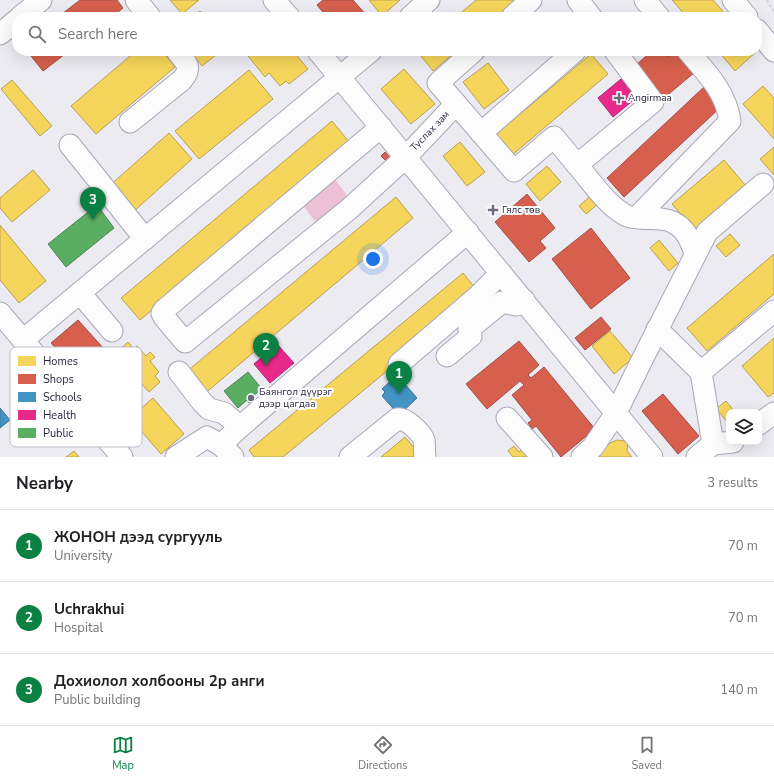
<!DOCTYPE html>
<meta charset="utf-8">
<style>
body{margin:0;font-family:"Nunito Sans",sans-serif;background:#f2f2f2;color:#202124}
.controls{position:absolute;right:12px;bottom:12px;display:grid;overflow:hidden;border-radius:8px;box-shadow:0 4px 16px #0002}
.controls button{width:36px;height:36px;display:grid;place-items:center;padding:0;border:0;border-bottom:1px solid #e0e0e0;background:#fff;color:#202124;font:20px sans-serif}
.you{position:absolute;left:373px;top:259px;width:14px;height:14px;margin:-10px;border:3px solid #fff;border-radius:50%;background:#1a73e8;box-shadow:0 0 0 6px #1a73e833}
.badge{display:grid;place-items:center;width:26px;height:26px;border-radius:50%;background:#0b8043;color:#fff;font-size:13px;font-weight:700}
.pin{position:absolute;translate:-50% -33px;filter:drop-shadow(0 1px 2px #0008)}
.pin::after{content:'';position:absolute;top:21px;width:14px;height:12px;background:inherit;clip-path:polygon(0 0,100% 0,50% 100%)}
.list{margin:0;padding:0;list-style:none}
h2{display:flex;justify-content:space-between;align-items:center;height:52px;margin:0;padding:0 16px;font-size:17px}
h2 small{font-size:13px;font-weight:400;color:#757577}
.list li{display:grid;grid-template-columns:26px 1fr auto;gap:12px;align-items:center;box-sizing:border-box;height:72px;padding:0 16px;border-top:1px solid #e0e0e0}
.list b{display:block;font-size:15px;white-space:nowrap}
.list p{margin:0;font-size:13px;white-space:nowrap;color:#757577}
.list em{font-size:13px;font-style:normal;color:#757577}
.icon{flex:none;width:22px;height:22px;fill:none;stroke:currentColor;stroke-width:2;stroke-linecap:round;stroke-linejoin:round}
.map{position:relative;flex:none;width:774px;height:457px;overflow:hidden}
.search{position:absolute;background:#fff;box-shadow:0 4px 16px #0002;left:12px;right:12px;top:12px;height:44px;display:flex;align-items:center;gap:10px;box-sizing:border-box;padding:0 14px;border-radius:16px;color:#757577;font-size:15px}
.sheet{height:268px;background:#fff}
nav{display:flex;justify-content:space-around;align-items:center;box-sizing:border-box;height:56px;border-top:1px solid #e0e0e0;background:#fff;font-size:11px;color:#757577}
nav a{display:grid;justify-items:center;gap:2px}
nav .on{color:#0b8043}
.map>svg:first-child{display:block}
.green{fill:#ecc1d6}
.homes{fill:#f6d55c;stroke:#b9a053}
.shops{fill:#d6604d;stroke:#a24f48}
.schools{fill:#4393c3;stroke:#3c729b}
.health{fill:#e7298a;stroke:#ae2873}
.public{fill:#5aae61;stroke:#4c8556}
.lines{fill:none;stroke-linecap:round;stroke-linejoin:round}
.minor-casing{stroke:#aaa7b6;stroke-width:23}
.path{stroke:#d8d7da;stroke-width:2.5;stroke-dasharray:3 2;stroke-linecap:butt}
.minor{stroke:#fcfcfd;stroke-width:21}
.poi-dot{fill:#6e6b7d;stroke:#fff;stroke-width:1.5}
.labels{text-anchor:middle;dominant-baseline:central;stroke-width:4;stroke-linejoin:round;paint-order:stroke}
.poi-label{font-size:10px;fill:#2a263e;stroke:#fff;text-anchor:start}
.street-label{font-size:10px;fill:#2a263e;stroke:#fff}
.key{fill:#fff;stroke:#bfbec5;stroke-width:1}
.key-label{font-size:11px;fill:#2a263e}
</style>
<div class="map">
<svg width="774" height="457" viewBox="0 0 774 457">
<rect width="100%" height="100%" fill="#ecebf2"/>
<!-- green -->
<polygon class="green" points="333,177 350,199 317,224 301,203"/>
<!-- homes -->
<g class="homes">
<polygon points="170,0 199,0 182,14"/>
<polygon points="369,0 400,0 382,16"/>
<polygon points="476,0 517,0 497,17 456,17"/>
<polygon points="672,0 713,0 728,17 687,17"/>
<polygon points="200,11 205,17 193,17"/>
<polygon points="136,51 162,51 175,67 96,134 71,106"/>
<polygon points="190,51 221,51 202,66"/>
<polygon points="244,51 293,51 308,69 289,84 286,81 280,86 269,73 265,77"/>
<polygon points="417,51 456,51 433,71"/>
<polygon points="718,51 757,51 735,71"/>
<polygon points="591,54 608,74 511,156 494,136"/>
<polygon points="488,63 509,90 484,109 463,82"/>
<polygon points="404,69 435,104 411,124 381,89"/>
<polygon points="249,70 273,99 199,159 175,131"/>
<polygon points="12,80 52,126 40,136 1,89"/>
<polygon points="763,86 774,98 774,139 743,104"/>
<polygon points="332,121 350,143 140,320 121,298"/>
<polygon points="169,133 192,159 132,213 108,187"/>
<polygon points="460,142 485,172 467,186 443,156"/>
<polygon points="774,147 774,175 760,159"/>
<polygon points="724,160 746,186 694,230 672,204"/>
<polygon points="547,166 561,182 540,201 526,184"/>
<polygon points="33,170 50,190 12,222 0,208 0,198"/>
<polygon points="592,195 599,203 586,214 579,206"/>
<polygon points="396,197 413,218 203,395 185,373"/>
<polygon points="0,225 46,281 19,303 0,280"/>
<polygon points="730,234 740,245 726,257 716,246"/>
<polygon points="659,240 678,263 669,271 650,248"/>
<polygon points="774,254 774,294 707,351 687,328"/>
<polygon points="463,273 480,294 283,457 254,457 249,450"/>
<polygon points="610,331 633,358 614,374 592,346"/>
<polygon points="774,338 774,393 768,397 742,366"/>
<polygon points="128,342 134,349 137,346 146,356 150,352 155,357 150,361 159,372 155,376 160,382 149,392 115,354"/>
<polygon points="153,398 184,434 161,454 130,418"/>
<polygon points="726,401 735,412 729,412 728,423 716,409"/>
<polygon points="405,437 422,457 381,457"/>
<polygon points="617,440 625,441 628,443 627,451 632,457 592,457 610,443"/>
<polygon points="514,446 519,452 526,446 528,457 513,457 508,451"/>
<polygon points="74,451 79,457 66,457"/>
</g>
<!-- shops -->
<g class="shops">
<polygon points="80,0 117,0 123,8 112,17 58,17"/>
<polygon points="323,0 353,0 368,17 327,17 317,5"/>
<polygon points="27,51 69,51 43,71"/>
<polygon points="652,51 662,51 667,57 674,51 687,51 701,67 664,98 636,65"/>
<polygon points="705,86 723,105 624,197 607,178"/>
<polygon points="385,152 392,160 388,163 381,156"/>
<polygon points="527,194 555,228 540,241 546,248 529,262 495,222"/>
<polygon points="591,228 630,278 591,309 552,259"/>
<polygon points="601,317 611,329 585,350 575,338"/>
<polygon points="78,320 105,350 78,373 51,343"/>
<polygon points="519,341 539,365 528,375 531,378 544,367 595,429 561,457 536,426 532,429 528,423 532,420 512,395 524,385 520,381 487,409 466,384"/>
<polygon points="663,394 699,436 678,454 642,411"/>
</g>
<!-- schools -->
<g class="schools">
<polygon points="397,375 417,398 399,415 382,396 385,392 382,389"/>
<polygon points="0,408 10,420 0,428"/>
</g>
<!-- health -->
<g class="health">
<polygon points="621,79 636,98 613,117 598,98"/>
<polygon points="277,344 294,363 270,383 254,364"/>
</g>
<!-- public -->
<g class="public">
<polygon points="97,205 114,228 66,267 48,244"/>
<polygon points="248,372 262,389 253,396 255,399 249,403 247,400 238,408 224,391"/>
</g>
<g class="lines">
<defs>
<g id="minor">
<polyline points="136,0 150,17"/>
<polyline points="274,0 289,17"/>
<polyline points="578,0 591,17"/>
<polyline points="645,0 659,17"/>
<polyline points="733,0 747,17"/>
<polyline points="20,17 41,0"/>
<polyline points="410,17 429,0"/>
<polyline points="512,17 531,0"/>
<polyline points="757,30 774,51"/>
<polyline points="0,34 17,20"/>
<polyline points="318,51 652,457"/>
<polyline points="474,51 438,83 514,171 554,137 577,165 653,102 615,51"/>
<path d="M130,122L182,80C193,67 186,63 177,51"/>
<polyline points="381,127 164,310 162,313 164,317 185,342 348,210 406,157 456,104"/>
<polyline points="481,133 575,51"/>
<polyline points="70,145 145,239"/>
<path d="M577,165C592,182 606,205 627,216C631,218 635,217 639,218C647,219 653,218 661,219C682,221 690,237 695,254"/>
<path d="M637,217L730,121C726,92 706,72 688,51"/>
<polyline points="80,293 112,331"/>
<polyline points="0,313 122,457"/>
<polyline points="657,329 701,372"/>
<polyline points="23,340 371,51"/>
<polyline points="447,356 471,336 469,329 502,302 516,305 524,300"/>
<polyline points="399,364 477,297 501,273"/>
<polyline points="179,372 202,402 209,409 224,413 240,427 221,445 233,457"/>
<polyline points="507,418 542,457"/>
<polyline points="759,424 774,413"/>
<polyline points="240,427 468,232"/>
<polyline points="713,444 701,372 774,311"/>
<polyline points="176,457 207,437 221,445"/>
<path d="M350,457L397,419C405,417 421,432 424,440C425,445 424,452 425,457"/>
<polyline points="582,457 593,447 616,413 641,362 707,232 763,184"/>
<polyline points="697,457 713,444 733,442"/>
</g>
</defs>
<!-- minor casing -->
<use href="#minor" class="minor-casing"/>
<!-- path -->
<polyline class="path" points="767,0 774,12"/>
<!-- minor -->
<use href="#minor" class="minor"/>
</g>
<!-- markers -->
<g class="poi-dot">
<path d="M617 92h4v4h4v4h-4v4h-4v-4h-4v-4h4z"/>
<path d="M491 204h4v4h4v4h-4v4h-4v-4h-4v-4h4z"/>
<circle cx="251" cy="398" r="4"/>
</g>
<g class="labels">
<!-- poi labels -->
<g class="poi-label">
<text x="628" y="98">Angirmaa</text>
<text x="502" y="210">Гялс төв</text>
<text x="259" y="392">Баянгол дүүрэг<tspan x="259" dy="12">дээр цагдаа</tspan></text>
</g>
<!-- street labels -->
<g class="street-label">
<text transform="translate(430 131) rotate(-46)">Туслах зам</text>
</g>
</g>
<!-- legend -->
<rect x="10" y="347" width="132" height="100" rx="6" class="key"/>
<rect x="18" y="356" width="18" height="10" fill="#f6d55c"/>
<rect x="18" y="374" width="18" height="10" fill="#d6604d"/>
<rect x="18" y="392" width="18" height="10" fill="#4393c3"/>
<rect x="18" y="410" width="18" height="10" fill="#e7298a"/>
<rect x="18" y="428" width="18" height="10" fill="#5aae61"/>
<g class="key-label">
<text x="43" y="365">Homes</text>
<text x="43" y="383">Shops</text>
<text x="43" y="401">Schools</text>
<text x="43" y="419">Health</text>
<text x="43" y="437">Public</text>
</g>
</svg>
<div class="controls">
<button><svg class="icon" aria-label="layers" viewBox="0 0 24 24"><path d="M12 4l9 5-9 5-9-5zM3 14l9 5 9-5"/></svg></button>
</div>
<div class="you"></div>
<div class="pin badge" style="left:399px;top:394px">1</div>
<div class="pin badge" style="left:266px;top:366px">2</div>
<div class="pin badge" style="left:93px;top:220px">3</div>
<div class="search"><svg class="icon" aria-label="search" viewBox="0 0 24 24"><circle cx="10" cy="10" r="6"/><path d="M15 15l6 6"/></svg>Search here</div>
</div>
<section class="sheet">
<h2>Nearby<small>3 results</small></h2>
<ul class="list">
<li><span class="badge">1</span><div><b>ЖОНОН дээд сургууль</b><p>University</p></div><em>70 m</em></li>
<li><span class="badge">2</span><div><b>Uchrakhui</b><p>Hospital</p></div><em>70 m</em></li>
<li><span class="badge">3</span><div><b>Дохиолол холбооны 2р анги</b><p>Public building</p></div><em>140 m</em></li>
</ul>
</section>
<nav>
<a class="on"><svg class="icon" aria-label="map" viewBox="0 0 24 24"><path d="M3 6l6-2 6 2 6-2v14l-6 2-6-2-6 2zM9 4v14M15 6v14"/></svg>Map</a>
<a><svg class="icon" aria-label="directions" viewBox="0 0 24 24"><path d="M12 3l9 9-9 9-9-9zM9 14v-3h6M13 9l2 2-2 2"/></svg>Directions</a>
<a><svg class="icon" aria-label="saved" viewBox="0 0 24 24"><path d="M7 4h10v16l-5-4-5 4z"/></svg>Saved</a>
</nav>
